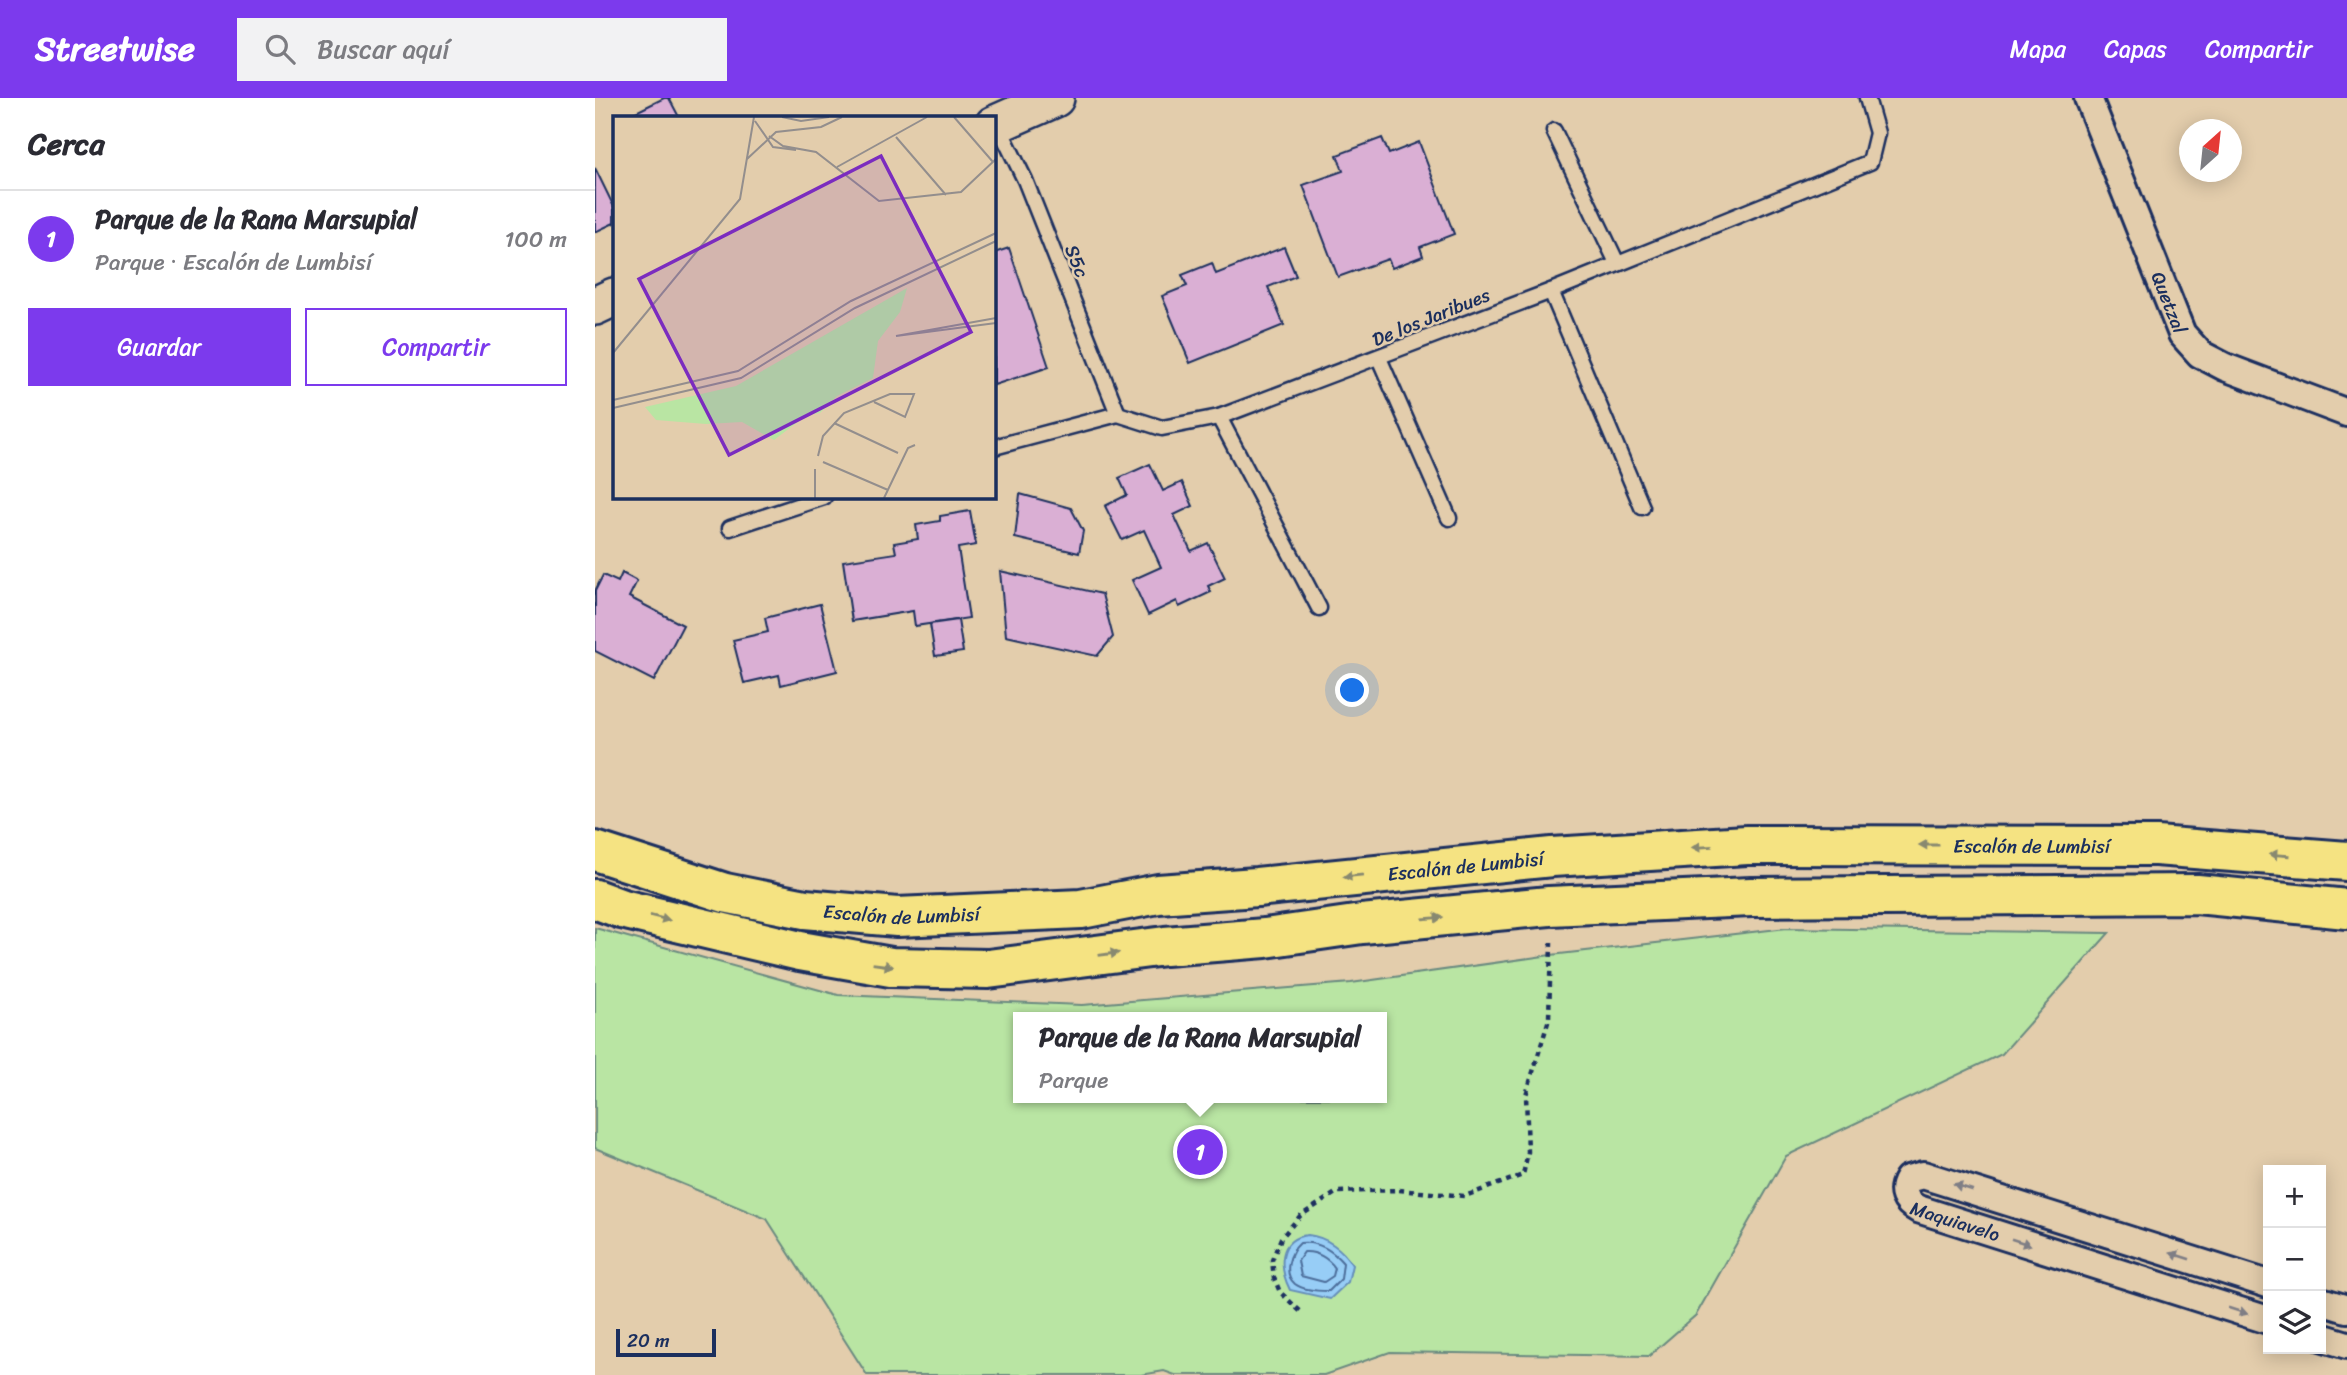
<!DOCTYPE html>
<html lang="es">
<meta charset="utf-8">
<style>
body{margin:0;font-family:Sriracha,sans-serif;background:#f2f2f3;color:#2b2b33}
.controls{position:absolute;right:21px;bottom:21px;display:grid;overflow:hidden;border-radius:0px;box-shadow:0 4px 18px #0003}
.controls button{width:63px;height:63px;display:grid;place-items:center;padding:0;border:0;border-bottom:2px solid #e1e1e2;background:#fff;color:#2b2b33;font:35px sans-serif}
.compass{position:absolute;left:1584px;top:21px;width:63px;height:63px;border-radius:50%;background:#fff;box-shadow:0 4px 18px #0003;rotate:27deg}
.scale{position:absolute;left:21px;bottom:18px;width:100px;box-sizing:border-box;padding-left:7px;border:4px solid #1b2f5e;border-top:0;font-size:19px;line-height:24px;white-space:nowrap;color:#1b2f5e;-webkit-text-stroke:5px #e3cdac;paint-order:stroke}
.you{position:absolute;left:758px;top:593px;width:24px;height:24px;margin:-18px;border:5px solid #fff;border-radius:50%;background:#1a73e8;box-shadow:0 0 0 10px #1a73e833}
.badge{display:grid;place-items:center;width:46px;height:46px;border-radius:50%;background:#7c3aed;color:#fff;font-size:23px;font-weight:700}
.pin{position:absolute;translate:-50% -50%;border:4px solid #fff;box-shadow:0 2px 7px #0006}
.popup{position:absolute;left:418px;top:914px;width:374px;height:91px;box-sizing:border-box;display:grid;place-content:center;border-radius:0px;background:#fff;filter:drop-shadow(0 2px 5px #0005);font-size:23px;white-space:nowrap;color:#7c7c81}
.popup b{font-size:26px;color:#2b2b33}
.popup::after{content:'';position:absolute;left:50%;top:100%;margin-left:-14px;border:14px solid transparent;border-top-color:#fff}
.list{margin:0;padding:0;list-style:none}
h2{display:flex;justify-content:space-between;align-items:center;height:91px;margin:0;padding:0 28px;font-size:30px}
h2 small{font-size:23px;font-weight:400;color:#7c7c81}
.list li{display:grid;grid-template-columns:46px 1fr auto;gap:21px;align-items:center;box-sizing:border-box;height:98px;padding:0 28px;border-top:2px solid #e1e1e2}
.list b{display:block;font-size:26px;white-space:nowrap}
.list p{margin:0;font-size:23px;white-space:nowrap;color:#7c7c81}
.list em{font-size:23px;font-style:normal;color:#7c7c81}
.actions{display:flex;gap:14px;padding:21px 28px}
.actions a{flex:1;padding:16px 0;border:2px solid #7c3aed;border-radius:0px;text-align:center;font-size:24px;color:#7c3aed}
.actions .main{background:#7c3aed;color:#fff}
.icon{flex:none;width:38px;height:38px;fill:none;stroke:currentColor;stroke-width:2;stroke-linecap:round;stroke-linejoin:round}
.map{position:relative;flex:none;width:1752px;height:1277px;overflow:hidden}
header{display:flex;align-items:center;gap:42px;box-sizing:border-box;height:98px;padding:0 35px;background:#7c3aed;color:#fff}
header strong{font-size:33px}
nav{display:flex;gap:38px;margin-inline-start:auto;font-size:24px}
.search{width:490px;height:63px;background:#f2f2f3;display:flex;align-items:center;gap:18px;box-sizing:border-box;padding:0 24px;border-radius:0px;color:#7c7c81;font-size:26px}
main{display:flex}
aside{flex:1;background:#fff}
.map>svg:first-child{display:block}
.green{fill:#b9e5a3;stroke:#6a8a80;stroke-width:2;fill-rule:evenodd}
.water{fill:#97cdf6;stroke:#658eb9;stroke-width:2}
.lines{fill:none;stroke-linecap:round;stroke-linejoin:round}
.shore{stroke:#4d6e9b;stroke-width:2}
.building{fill:#daafd4;stroke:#1b2f5e;stroke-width:2}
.lane-casing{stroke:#1b2f5e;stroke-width:19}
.street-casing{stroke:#1b2f5e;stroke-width:32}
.secondary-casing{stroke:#1b2f5e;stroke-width:42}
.primary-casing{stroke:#1b2f5e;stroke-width:44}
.path{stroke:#1b2f5e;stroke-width:4.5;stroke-dasharray:5 5;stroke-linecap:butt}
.lane{stroke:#e3cdac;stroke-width:14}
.street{stroke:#e3cdac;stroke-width:26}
.secondary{stroke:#e3cdac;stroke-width:37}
.primary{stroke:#f5e382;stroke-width:38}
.oneway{fill:#888970}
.oneway2{fill:#7f7e85}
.labels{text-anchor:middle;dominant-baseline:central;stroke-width:5;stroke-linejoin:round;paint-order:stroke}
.street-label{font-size:19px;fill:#1b2f5e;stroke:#e3cdac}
.inset-road{fill:none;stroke:#938e8d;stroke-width:2}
.view{fill:#7b2cbf;fill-opacity:0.15;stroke:#7b2cbf;stroke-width:3.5}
.inset-edge{fill:none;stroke:#1b2f5e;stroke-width:3.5}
</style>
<header>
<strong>Streetwise</strong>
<div class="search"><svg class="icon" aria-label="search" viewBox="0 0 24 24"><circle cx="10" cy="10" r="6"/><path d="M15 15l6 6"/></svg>Buscar aquí</div>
<nav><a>Mapa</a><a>Capas</a><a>Compartir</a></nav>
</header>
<main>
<aside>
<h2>Cerca<small></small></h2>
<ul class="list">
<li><span class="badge">1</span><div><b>Parque de la Rana Marsupial</b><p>Parque · Escalón de Lumbisí</p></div><em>100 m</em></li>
</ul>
<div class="actions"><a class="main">Guardar</a><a>Compartir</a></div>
</aside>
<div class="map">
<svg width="1752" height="1277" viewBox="0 0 1752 1277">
<rect width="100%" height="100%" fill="#e3cdac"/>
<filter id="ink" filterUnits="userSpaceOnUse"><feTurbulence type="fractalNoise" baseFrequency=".0143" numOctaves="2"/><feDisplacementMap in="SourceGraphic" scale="14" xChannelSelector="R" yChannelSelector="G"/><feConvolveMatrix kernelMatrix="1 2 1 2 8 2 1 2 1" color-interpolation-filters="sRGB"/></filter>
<g filter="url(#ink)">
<!-- green -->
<path class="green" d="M0,830L243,897L487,907L756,885L956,857L1192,830L1514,835L1407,956L1191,1058L1101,1217L1054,1258L795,1254L729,1277H580L569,1273L546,1277H272L172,1121L0,1050ZM423,919H787V1000H423Z"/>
<!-- water -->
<path class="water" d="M713,1137C731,1139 748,1151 757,1167L753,1184L735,1201L695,1192C684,1170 682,1140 713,1137Z"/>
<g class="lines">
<!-- shore -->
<g class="shore">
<path d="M705,1145C723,1143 737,1152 748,1165L746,1181L734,1193C725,1193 708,1192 700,1186C687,1175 695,1154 705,1145Z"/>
<path d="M709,1154C721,1153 733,1160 740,1170L738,1178L729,1184L706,1178L703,1163Z"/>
</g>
</g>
<!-- building -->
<g class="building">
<polygon points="69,0 74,0 84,19 31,19"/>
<polygon points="787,40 794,56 824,44 859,136 825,149 828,158 797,170 793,161 743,179 708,87 748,73 742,57"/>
<polygon points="0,70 19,109 19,125 0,134"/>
<polygon points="689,149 701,178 673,189 689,227 595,265 567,198 592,188 587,177 617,165 621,176"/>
<polygon points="414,150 454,269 399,287 399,155"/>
<polygon points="555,366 568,393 587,384 598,408 579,417 596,453 613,445 630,480 613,488 616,494 584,509 582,503 553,517 537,482 566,469 549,432 527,442 510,408 532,397 524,380"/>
<polygon points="425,396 476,410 488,433 484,455 420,440"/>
<polygon points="375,413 381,447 363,450 374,520 320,528 318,513 257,523 248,463 301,455 299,445 323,441 321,427 345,423 345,418"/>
<polygon points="405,473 507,496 518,539 502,558 411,538"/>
<polygon points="27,475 42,483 34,499 88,527 59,583 0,553 0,493 8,477 23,484"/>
<polygon points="225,506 242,573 186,587 184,577 149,585 138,542 173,534 170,520"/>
<polygon points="363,522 368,554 340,558 335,526"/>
</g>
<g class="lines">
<defs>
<g id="lane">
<polyline points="403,27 430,82 523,316"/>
<polyline points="959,33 1022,165"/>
<polyline points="956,193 1047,409"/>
<polyline points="784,260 854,420"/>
<polyline points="624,319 724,510"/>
<polyline points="399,349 523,316 567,330 624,319 956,193 1275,64 1282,35 1272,0"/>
<polyline points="135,430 229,399"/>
</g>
<g id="street">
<path id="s1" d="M1493,0L1587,236L1605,256L1630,269L1752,315"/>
<path id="s2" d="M1673,1186L1328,1077L1313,1081C1305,1094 1310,1104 1323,1111L1673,1222"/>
<polyline points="1726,1203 1752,1211"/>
<polyline points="1726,1239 1752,1247"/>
</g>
<g id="secondary">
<polyline points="399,27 460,0"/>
<polyline points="0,208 19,199"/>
</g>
<g id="primary">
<path id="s3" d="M0,753L130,795L210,811L302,819L486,811L563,796L662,789L957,759L1152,747L1561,748L1752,763"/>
<polyline points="0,801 27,811 205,853 296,869 393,871 570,848 670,840 767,826 954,808 1156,799 1602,796 1752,811"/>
</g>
</defs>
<!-- lane casing -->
<use href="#lane" class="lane-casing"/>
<!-- street casing -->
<use href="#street" class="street-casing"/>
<!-- secondary casing -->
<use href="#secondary" class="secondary-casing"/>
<!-- primary casing -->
<use href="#primary" class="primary-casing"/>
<!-- path -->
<polyline class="path" points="705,1213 685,1194 679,1180 677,1162 686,1140 705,1118 742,1094 803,1092 870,1098 928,1077 933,1054 931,997 954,921 956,844"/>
<!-- lane -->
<use href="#lane" class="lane"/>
<!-- street -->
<use href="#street" class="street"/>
<!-- secondary -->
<use href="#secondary" class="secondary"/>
<!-- primary -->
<use href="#primary" class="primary"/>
</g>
<!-- one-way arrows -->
<defs><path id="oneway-solid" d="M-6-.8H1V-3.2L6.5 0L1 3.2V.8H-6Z" transform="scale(1.75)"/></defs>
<g class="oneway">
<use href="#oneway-solid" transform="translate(1334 747) rotate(-180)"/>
<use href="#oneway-solid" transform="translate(1107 749) rotate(177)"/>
<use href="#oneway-solid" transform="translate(1684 757) rotate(-176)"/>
<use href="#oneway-solid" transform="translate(758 778) rotate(174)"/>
<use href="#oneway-solid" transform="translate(65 820) rotate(14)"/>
<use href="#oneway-solid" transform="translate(838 820) rotate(-5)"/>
<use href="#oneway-solid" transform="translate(514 856) rotate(-8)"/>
<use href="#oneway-solid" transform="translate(288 867) rotate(8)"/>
</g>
<g class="oneway2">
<use href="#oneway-solid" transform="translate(1368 1089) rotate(-162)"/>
<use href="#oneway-solid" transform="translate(1426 1144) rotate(18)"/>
<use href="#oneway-solid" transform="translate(1585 1158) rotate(-162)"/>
<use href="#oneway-solid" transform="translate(1643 1213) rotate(18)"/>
</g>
</g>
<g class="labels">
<!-- street labels -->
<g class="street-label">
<text transform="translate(482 163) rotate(68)">S5c</text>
<text stroke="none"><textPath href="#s1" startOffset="220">Quetzal</textPath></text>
<text transform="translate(836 219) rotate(-22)">De los Jaribues</text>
<text stroke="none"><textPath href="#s3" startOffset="1449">Escalón de Lumbisí</textPath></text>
<text stroke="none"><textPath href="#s3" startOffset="882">Escalón de Lumbisí</textPath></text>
<text stroke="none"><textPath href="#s3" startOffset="315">Escalón de Lumbisí</textPath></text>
<text stroke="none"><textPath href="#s2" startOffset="453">Maquiavelo</textPath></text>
</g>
</g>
<!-- overview -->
<g transform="translate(18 18)">
<rect width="383" height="383" fill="#e3cdac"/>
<path d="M294,172L287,196L265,225L260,262L224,280L207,297L194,299L161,324L129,306L93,308L43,304L32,291L123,270Z" fill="#b9e5a3"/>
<path class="inset-road" d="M169,1L188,5L216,1M341,1L380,46M142,5L160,31L183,34M156,20L170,30L203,36L266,85L348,76L383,43M283,21L333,79M134,43L163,16L208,11L229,1M224,51L314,1M283,220L383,207M283,220L383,202M0,237L127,83L141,1M0,284L125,255L238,185L383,117M0,292L128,262L242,192L383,125M221,307L285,337M205,340L210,320L231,297L277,278H301L292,301L261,286M210,346L275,374M202,382V353M271,382L295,332L302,329"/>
<path class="view" d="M268,40L358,216L116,339L26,163Z"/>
<rect width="383" height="383" class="inset-edge"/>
</g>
</svg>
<div class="controls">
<button>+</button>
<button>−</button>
<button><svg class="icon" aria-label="layers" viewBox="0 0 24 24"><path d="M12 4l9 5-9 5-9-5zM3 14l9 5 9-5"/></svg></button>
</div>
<svg class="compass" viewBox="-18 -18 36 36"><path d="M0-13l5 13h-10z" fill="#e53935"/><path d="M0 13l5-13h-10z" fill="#7c7c81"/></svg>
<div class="scale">20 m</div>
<div class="you"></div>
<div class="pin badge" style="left:605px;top:1054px">1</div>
<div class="popup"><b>Parque de la Rana Marsupial</b>Parque</div>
</div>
</main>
